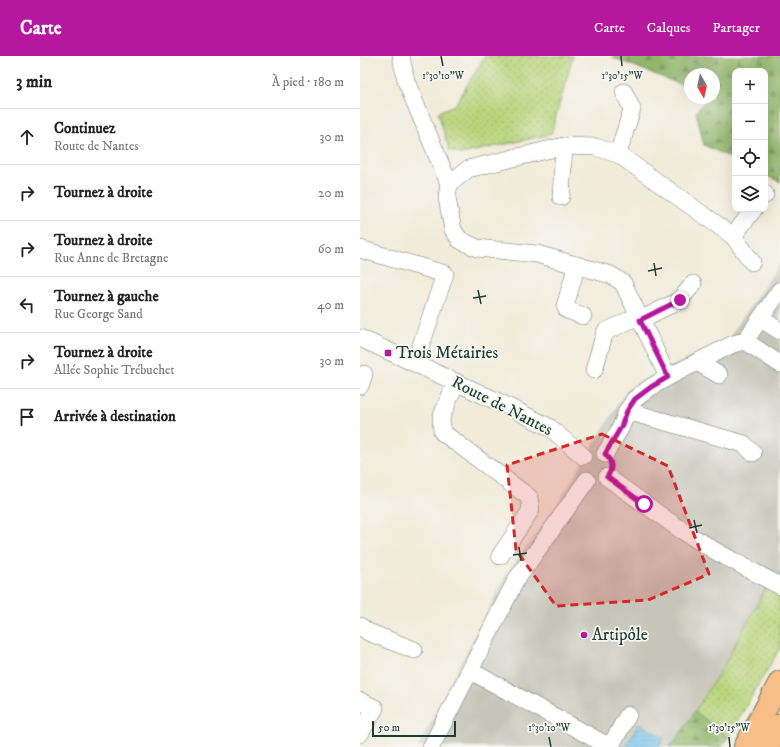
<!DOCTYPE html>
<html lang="fr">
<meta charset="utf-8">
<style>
body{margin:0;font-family:"IM FELL DW Pica",serif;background:#f2f2f2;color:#222}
.controls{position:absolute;right:12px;top:12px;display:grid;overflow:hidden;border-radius:8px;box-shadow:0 4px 16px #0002}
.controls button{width:36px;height:36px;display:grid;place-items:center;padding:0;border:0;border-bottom:1px solid #e0e0e0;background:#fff;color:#222;font:20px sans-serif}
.compass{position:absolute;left:324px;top:12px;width:36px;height:36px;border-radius:50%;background:#fff;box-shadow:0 4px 16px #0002;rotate:171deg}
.scale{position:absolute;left:12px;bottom:10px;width:84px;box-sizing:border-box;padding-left:4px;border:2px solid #1f3d34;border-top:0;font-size:11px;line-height:14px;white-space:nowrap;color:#1f3d34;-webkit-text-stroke:3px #f6f6f2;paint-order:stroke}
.stop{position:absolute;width:12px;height:12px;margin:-9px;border:3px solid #b5179e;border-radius:50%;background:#fff}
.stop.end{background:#b5179e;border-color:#fff;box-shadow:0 1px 4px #0008}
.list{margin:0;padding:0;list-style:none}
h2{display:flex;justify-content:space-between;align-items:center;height:52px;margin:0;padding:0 16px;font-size:17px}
h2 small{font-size:13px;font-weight:400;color:#767676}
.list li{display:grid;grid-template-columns:26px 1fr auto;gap:12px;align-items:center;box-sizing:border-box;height:56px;padding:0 16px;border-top:1px solid #e0e0e0}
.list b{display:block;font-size:15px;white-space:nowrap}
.list p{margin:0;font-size:13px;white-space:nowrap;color:#767676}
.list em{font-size:13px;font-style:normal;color:#767676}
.icon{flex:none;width:22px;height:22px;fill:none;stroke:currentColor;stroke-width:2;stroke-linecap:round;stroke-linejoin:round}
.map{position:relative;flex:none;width:420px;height:691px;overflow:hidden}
header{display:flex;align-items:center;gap:24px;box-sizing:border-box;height:56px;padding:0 20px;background:#b5179e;color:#fff}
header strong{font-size:19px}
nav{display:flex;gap:22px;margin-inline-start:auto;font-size:14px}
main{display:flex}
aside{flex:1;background:#fff}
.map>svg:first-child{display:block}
.industrial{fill:#c5c5b8}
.grass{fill:url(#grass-dots);stroke:#6c8958}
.forest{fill:url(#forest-firs);stroke:#587a50}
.water{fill:url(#water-rules);stroke:#488090}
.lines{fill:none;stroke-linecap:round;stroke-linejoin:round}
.minor-casing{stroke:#697a6e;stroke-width:18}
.highway-casing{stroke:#697a6e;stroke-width:24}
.minor{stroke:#fff;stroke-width:17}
.highway{stroke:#f7be87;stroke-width:22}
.route{stroke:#b5179e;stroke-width:5}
.marked{fill:#d62828;fill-opacity:0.2;stroke:#d62828;stroke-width:3;stroke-dasharray:8 5;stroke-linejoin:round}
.ticks{fill:none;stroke:#1f3d34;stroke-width:1.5}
.poi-dot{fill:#b5179e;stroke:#f6f6f2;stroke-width:1.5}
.labels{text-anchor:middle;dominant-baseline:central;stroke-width:3.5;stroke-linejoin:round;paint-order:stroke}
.poi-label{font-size:17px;fill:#1f3d34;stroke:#f6f6f2;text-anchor:start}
.street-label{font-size:17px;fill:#1f3d34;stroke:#f6f6f2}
.ticks-label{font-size:10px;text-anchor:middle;fill:#1f3d34;stroke:#f6f6f2;stroke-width:3.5;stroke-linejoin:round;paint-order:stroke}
</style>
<header>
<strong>Carte</strong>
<nav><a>Carte</a><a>Calques</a><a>Partager</a></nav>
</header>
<main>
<aside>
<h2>3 min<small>À pied · 180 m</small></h2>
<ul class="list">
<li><svg class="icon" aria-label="ahead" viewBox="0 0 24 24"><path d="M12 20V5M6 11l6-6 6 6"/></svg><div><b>Continuez</b><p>Route de Nantes</p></div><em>30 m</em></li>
<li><svg class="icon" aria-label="right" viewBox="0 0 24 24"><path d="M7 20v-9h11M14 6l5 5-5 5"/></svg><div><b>Tournez à droite</b></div><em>20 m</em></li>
<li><svg class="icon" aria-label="right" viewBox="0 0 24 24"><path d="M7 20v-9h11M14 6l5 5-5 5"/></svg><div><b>Tournez à droite</b><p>Rue Anne de Bretagne</p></div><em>60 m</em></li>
<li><svg class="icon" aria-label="left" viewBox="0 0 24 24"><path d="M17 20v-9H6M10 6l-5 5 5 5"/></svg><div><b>Tournez à gauche</b><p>Rue George Sand</p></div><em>40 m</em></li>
<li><svg class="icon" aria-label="right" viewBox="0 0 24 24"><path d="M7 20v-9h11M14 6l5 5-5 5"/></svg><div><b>Tournez à droite</b><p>Allée Sophie Trébuchet</p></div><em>30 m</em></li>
<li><svg class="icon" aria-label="arrive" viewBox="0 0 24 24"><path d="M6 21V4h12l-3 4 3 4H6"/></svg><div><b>Arrivée à destination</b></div></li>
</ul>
</aside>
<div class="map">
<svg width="420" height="691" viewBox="0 0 420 691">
<defs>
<pattern id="grass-dots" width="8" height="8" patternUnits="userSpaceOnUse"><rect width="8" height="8" fill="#b9d57b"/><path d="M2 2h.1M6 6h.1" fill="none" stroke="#96ae66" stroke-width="1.8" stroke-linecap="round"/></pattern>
<pattern id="forest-firs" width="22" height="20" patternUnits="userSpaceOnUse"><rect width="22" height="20" fill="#92b66b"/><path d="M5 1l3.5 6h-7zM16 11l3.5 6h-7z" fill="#779559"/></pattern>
<pattern id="water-rules" width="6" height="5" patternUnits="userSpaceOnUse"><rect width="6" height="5" fill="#72c2ed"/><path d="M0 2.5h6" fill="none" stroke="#5d9fc1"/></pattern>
</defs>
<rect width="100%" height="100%" fill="#f6f6f2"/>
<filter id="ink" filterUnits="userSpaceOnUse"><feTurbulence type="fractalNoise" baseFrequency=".025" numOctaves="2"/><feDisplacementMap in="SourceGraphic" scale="8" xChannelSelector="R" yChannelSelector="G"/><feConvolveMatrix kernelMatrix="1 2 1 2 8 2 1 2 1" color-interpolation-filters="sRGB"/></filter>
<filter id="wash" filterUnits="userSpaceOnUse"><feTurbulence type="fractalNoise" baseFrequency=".012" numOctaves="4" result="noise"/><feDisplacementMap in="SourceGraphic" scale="16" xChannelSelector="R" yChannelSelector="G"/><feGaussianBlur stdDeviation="0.9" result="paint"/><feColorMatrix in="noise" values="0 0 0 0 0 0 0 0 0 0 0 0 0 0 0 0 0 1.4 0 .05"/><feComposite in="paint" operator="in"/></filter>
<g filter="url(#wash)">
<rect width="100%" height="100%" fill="#f2ebd9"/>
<!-- industrial -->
<polygon class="industrial" points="420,207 420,517 318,681 309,691 58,691 144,522 197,449 268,332 368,283"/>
<!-- grass -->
<g class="grass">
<polygon points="125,0 213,0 191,78 101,98 89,94 78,56 95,49"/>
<polygon points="420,517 420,592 368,681 335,655 364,609 407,530"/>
</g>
<!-- forest -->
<g class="forest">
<polygon points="253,0 420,0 420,126 405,119 405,15 375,15 375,104 344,89 336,56 347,42 354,42 354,18 330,18 330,32 253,2"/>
<polygon points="335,655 368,681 362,691 309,691 318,681"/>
</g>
<!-- water -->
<polygon class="water" points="279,668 303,681 303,683 299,691 265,691"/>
</g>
<g filter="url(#ink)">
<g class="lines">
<defs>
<g id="minor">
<polyline points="41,0 46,25 89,128"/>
<polyline points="258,98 272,53 264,36"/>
<polyline points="89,128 108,113 204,90 235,91 258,98 373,180 392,206"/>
<polyline points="89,128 87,142 93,174 100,184 117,192 177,198 251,219 263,227 308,321"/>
<polyline points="405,139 405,138"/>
<polyline points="201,141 204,90"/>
<polyline points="373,180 394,153"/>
<polyline points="0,193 85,218 55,307"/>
<polyline points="217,209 205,250 207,254 223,260"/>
<polyline points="401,263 420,275"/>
<polyline points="280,264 320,244 333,228"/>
<polyline points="0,282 143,348 189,371 223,400"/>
<polyline points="385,285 420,308"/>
<polyline points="337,306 359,319"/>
<polyline points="234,314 245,276 278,260"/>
<polyline points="96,326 81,362 82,376 169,441 171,454 140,500"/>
<polyline points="0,330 4,318"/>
<polyline points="267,355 384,388 393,397"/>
<polyline points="245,398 261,371 267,355 275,343 291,331 308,321 373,288 385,285 420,234"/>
<polyline points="247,421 321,474 357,496 420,530"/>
<polyline points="0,570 8,576 54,594"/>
<polyline points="109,614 250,691"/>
<polyline points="0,645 15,652 0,678"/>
<polyline points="71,691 156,524 227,424"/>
<polyline points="250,691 268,659"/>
</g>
<g id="highway">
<polyline points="385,691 420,626"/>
<polyline points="408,691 420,669"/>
</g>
</defs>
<!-- minor casing -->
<use href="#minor" class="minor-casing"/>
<!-- highway casing -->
<use href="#highway" class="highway-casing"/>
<!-- minor -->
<use href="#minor" class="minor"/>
<!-- highway -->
<use href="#highway" class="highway"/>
</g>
</g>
<g class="lines" filter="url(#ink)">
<!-- route -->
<path class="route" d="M284,448L247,421C253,413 252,405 245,398L261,371L267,355L275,343L291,331L308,321L280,264L320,244"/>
</g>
<!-- marked area -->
<path class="marked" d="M242,378L308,410L349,518L288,544L196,550L156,494L147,409Z"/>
<!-- ticks -->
<path class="ticks" d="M81,0L83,10M261,0L262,10M294,207L296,220M288,215L302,212M118,234L121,248M113,242L126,240M334,464L337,477M329,472L342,469M159,491L161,505M153,499L167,497M189,681L191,691M369,681L370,691"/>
<!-- markers -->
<g class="poi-dot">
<rect x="24" y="293" width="8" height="8" rx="2"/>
<circle cx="224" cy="579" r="4"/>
</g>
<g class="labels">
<!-- poi labels -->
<g class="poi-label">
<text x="36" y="297">Trois Métairies</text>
<text x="232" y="579">Artipôle</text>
</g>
<!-- street labels -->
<g class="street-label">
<text transform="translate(142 350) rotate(27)">Route de Nantes</text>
</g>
</g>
<g class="ticks-label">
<text x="83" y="23">1°30'10"W</text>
<text x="262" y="23">1°30'15"W</text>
<text x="189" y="675">1°30'10"W</text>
<text x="369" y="675">1°30'15"W</text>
</g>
</svg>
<div class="controls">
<button>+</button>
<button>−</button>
<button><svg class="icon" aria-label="locate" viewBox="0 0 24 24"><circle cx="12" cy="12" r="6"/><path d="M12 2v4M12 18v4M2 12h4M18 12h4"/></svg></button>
<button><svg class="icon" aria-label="layers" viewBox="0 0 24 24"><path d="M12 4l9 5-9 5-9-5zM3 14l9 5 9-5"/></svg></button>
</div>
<svg class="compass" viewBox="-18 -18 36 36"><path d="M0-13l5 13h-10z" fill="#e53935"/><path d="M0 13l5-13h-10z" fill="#767676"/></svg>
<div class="scale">50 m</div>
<div class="stop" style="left:284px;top:448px"></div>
<div class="stop end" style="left:320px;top:244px"></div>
</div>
</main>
